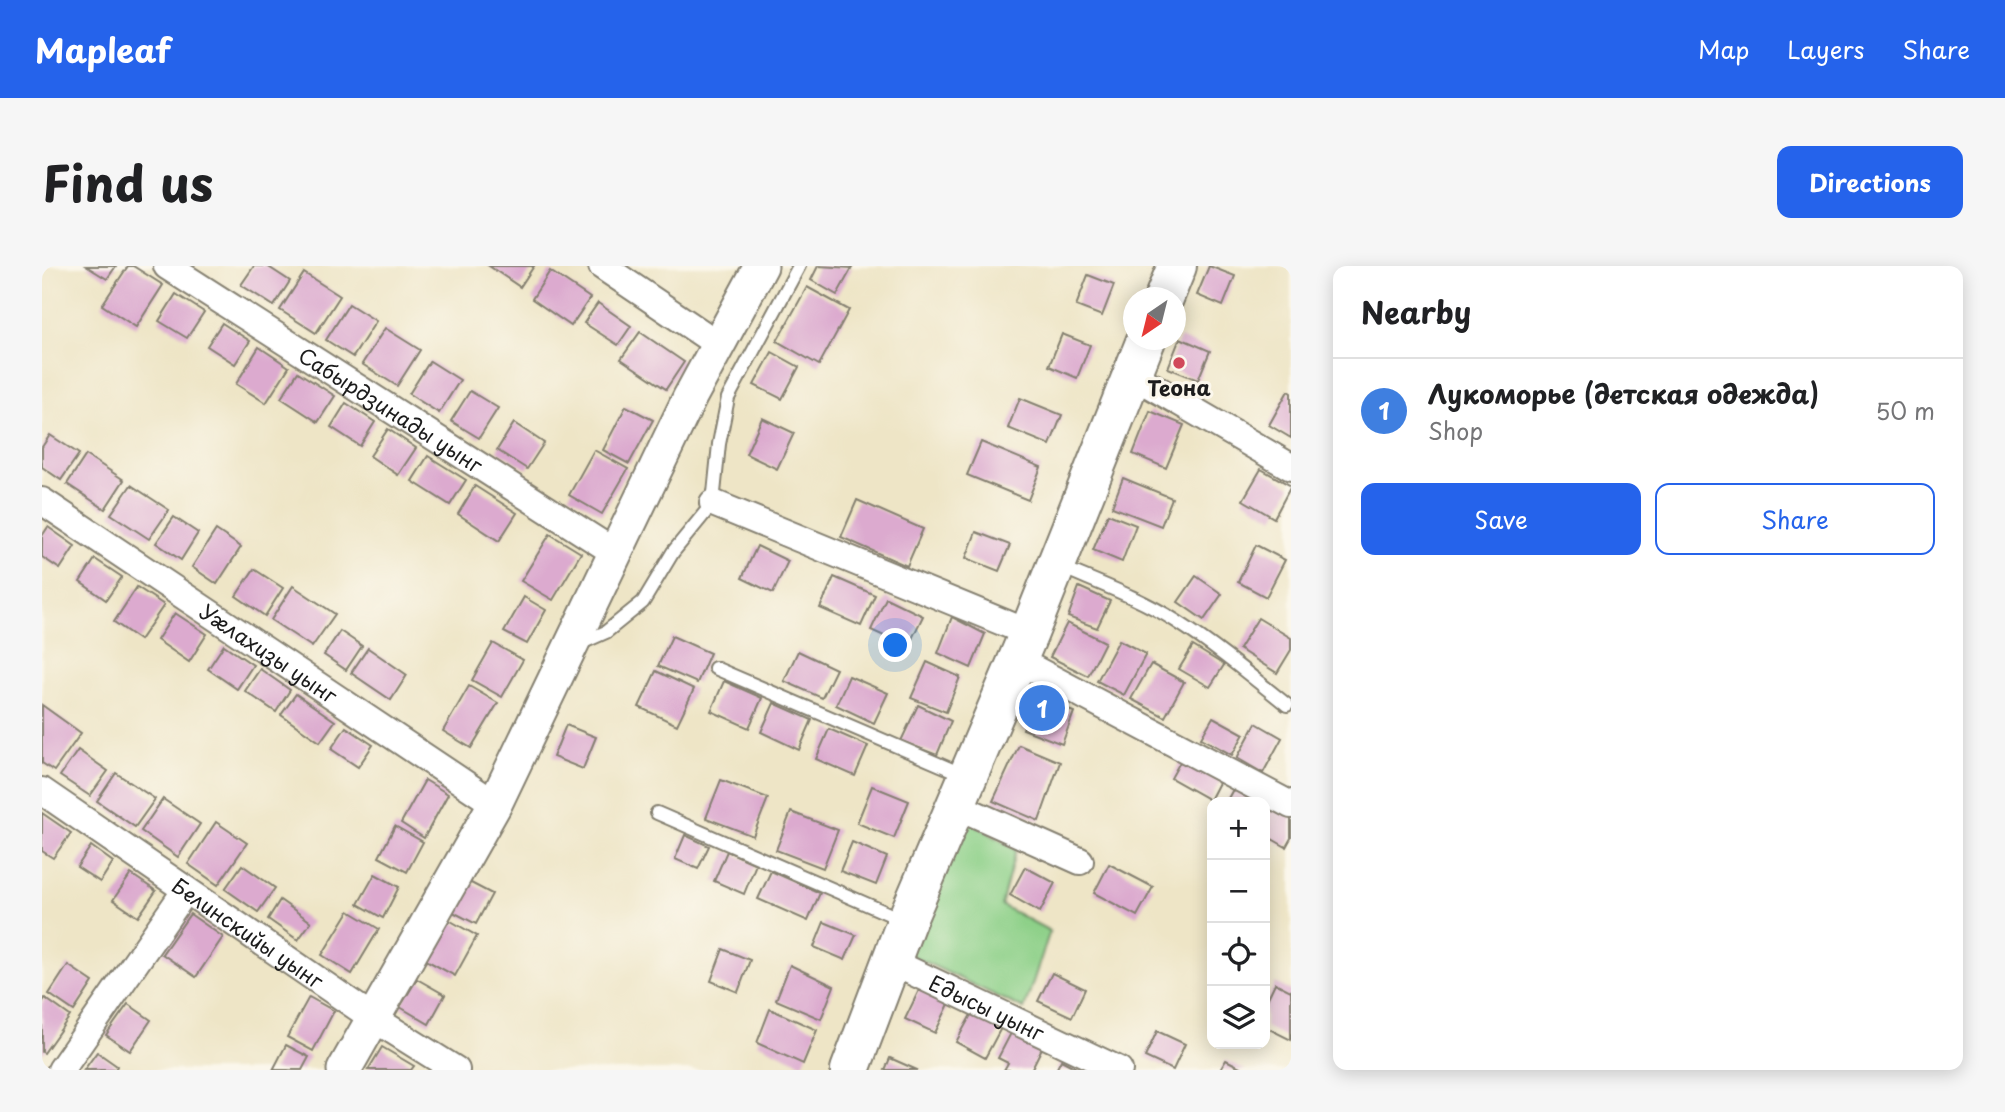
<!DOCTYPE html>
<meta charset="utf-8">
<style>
body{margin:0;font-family:"Playpen Sans",sans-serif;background:#f6f6f6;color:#202124}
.controls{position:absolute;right:21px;bottom:21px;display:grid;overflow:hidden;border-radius:14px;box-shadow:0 4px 18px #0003}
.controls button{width:63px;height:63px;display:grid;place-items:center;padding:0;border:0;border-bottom:2px solid #e0e0e0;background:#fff;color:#202124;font:35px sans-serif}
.compass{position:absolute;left:1081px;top:21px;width:63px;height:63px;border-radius:50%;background:#fff;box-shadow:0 4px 18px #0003;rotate:215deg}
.you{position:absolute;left:854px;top:380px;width:24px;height:24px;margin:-18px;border:5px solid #fff;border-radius:50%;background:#1a73e8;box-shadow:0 0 0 10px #1a73e833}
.badge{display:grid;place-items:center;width:46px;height:46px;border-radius:50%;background:#2563eb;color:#fff;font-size:23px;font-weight:700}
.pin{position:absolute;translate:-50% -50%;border:4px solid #fff;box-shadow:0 2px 7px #0006}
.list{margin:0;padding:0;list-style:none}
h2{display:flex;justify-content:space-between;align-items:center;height:91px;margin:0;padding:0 28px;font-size:30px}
h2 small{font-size:23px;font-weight:400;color:#757577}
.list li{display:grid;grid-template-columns:46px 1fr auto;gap:21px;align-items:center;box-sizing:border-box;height:105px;padding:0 28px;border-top:2px solid #e0e0e0}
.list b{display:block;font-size:26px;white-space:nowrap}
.list p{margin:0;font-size:23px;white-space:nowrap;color:#757577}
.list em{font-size:23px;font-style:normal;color:#757577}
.actions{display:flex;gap:14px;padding:21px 28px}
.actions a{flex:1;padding:16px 0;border:2px solid #2563eb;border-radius:14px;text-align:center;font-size:24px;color:#2563eb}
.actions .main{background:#2563eb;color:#fff}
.icon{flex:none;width:38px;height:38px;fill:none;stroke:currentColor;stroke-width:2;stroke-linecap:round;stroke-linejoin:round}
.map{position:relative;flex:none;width:1249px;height:804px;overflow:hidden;border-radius:14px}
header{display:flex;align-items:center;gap:42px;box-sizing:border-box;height:98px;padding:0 35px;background:#2563eb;color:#fff}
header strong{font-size:33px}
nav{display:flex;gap:38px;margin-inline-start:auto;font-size:24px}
.intro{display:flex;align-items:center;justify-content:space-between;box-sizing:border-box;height:168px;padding:0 42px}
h1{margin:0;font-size:49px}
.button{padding:18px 32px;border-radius:14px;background:#2563eb;color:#fff;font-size:24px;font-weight:700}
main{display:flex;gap:42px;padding:0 42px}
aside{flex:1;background:#fff;border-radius:14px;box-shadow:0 4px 18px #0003}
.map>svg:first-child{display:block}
.green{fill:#8dd088;stroke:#547652;stroke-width:2}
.building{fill:#dcaacf}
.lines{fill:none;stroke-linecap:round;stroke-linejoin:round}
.service-casing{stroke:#858071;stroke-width:16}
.minor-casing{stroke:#858071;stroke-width:30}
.tertiary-casing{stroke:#858071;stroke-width:37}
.trunk-casing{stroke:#858071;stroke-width:42}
.service{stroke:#fff;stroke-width:12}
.minor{stroke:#fff;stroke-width:26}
.tertiary{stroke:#fff;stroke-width:33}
.trunk{stroke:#fff;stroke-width:38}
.poi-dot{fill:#d1495b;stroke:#fbf7ec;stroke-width:2.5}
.labels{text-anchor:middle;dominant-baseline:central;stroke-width:6;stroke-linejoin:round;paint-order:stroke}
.poi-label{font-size:21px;font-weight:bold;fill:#1c1c1c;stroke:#fbf7ec}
.street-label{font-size:21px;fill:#1c1c1c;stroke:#fbf7ec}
</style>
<header>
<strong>Mapleaf</strong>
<nav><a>Map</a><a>Layers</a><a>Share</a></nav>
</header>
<div class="intro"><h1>Find us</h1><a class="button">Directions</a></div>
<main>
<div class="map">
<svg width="1249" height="804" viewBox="0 0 1249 804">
<rect width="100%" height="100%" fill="#fbf7ec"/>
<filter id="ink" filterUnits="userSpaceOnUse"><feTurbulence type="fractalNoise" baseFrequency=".0143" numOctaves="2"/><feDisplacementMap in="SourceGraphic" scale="14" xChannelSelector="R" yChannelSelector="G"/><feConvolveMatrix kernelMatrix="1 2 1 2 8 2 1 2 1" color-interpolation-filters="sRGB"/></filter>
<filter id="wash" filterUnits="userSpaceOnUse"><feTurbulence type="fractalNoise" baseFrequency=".00686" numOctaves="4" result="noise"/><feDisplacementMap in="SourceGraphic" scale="28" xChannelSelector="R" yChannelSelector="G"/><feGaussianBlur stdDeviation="1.57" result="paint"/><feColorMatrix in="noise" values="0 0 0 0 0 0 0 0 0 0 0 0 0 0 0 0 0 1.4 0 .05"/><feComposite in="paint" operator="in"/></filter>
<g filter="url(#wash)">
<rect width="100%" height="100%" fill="#eee5c6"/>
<!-- green -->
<polygon class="green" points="921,551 974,584 959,639 1008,665 982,743 864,687"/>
<g id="blocks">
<!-- building -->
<g class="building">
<polygon points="44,0 74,0 65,13"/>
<polygon points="86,0 91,0 121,19 94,61 60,39"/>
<polygon points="212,0 225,0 248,15 232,40 199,19"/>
<polygon points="447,0 492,0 478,21"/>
<polygon points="776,0 810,2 795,29 769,14"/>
<polygon points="1167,0 1193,10 1181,40 1155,29"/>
<polygon points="508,5 548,32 529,60 490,33"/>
<polygon points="262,7 298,30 274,67 238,44"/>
<polygon points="1046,9 1072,19 1060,50 1034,40"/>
<polygon points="765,21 807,44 777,99 735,75"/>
<polygon points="134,28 162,46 145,72 117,55"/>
<polygon points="556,37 589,60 576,79 542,57"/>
<polygon points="307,38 334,55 311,91 284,74"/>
<polygon points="180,57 208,75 193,98 165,80"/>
<polygon points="343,62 378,84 355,120 320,98"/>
<polygon points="598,66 642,96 624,123 579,93"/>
<polygon points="1020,68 1048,79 1035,112 1007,100"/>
<polygon points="1138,72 1168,85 1156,114 1126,102"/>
<polygon points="217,81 247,101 224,137 194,118"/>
<polygon points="730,86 757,101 740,133 712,119"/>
<polygon points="388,95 418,114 397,147 367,128"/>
<polygon points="256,106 293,130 276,156 239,132"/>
<polygon points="428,125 456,142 437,172 409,155"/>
<polygon points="1246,125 1249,127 1249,172 1227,159"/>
<polygon points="978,132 1020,149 1008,179 966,162"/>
<polygon points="304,137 333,156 318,180 289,161"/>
<polygon points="584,140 611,154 587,198 561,184"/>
<polygon points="1108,145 1142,159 1124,202 1091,188"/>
<polygon points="720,152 752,167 735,203 704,188"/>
<polygon points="472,157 502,177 485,203 455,184"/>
<polygon points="346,163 374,182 356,209 328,190"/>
<polygon points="8,169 37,188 19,214 0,201 0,181"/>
<polygon points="939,176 999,201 986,234 925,209"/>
<polygon points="552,184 586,203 560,248 527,229"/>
<polygon points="44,189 82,214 63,243 25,218"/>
<polygon points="386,190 424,214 408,239 370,215"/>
<polygon points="1219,203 1249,220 1232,252 1201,234"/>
<polygon points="1081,212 1130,232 1119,260 1070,241"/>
<polygon points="89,219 127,244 107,273 69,248"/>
<polygon points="433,220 475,247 457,275 416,248"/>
<polygon points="815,234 881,263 865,300 799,271"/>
<polygon points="1066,248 1094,259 1080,296 1051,284"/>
<polygon points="132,251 156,267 139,294 114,277"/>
<polygon points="6,261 33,280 18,303 0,291 0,270"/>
<polygon points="174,264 199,281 175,318 150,301"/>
<polygon points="934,266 968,279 957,305 924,292"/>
<polygon points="508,268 539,287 511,334 479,315"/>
<polygon points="1214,279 1243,294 1224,331 1196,316"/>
<polygon points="715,280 746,295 731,327 700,312"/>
<polygon points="53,293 80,311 64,334 38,316"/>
<polygon points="212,303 241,322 223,350 194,330"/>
<polygon points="1154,310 1180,328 1162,354 1136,336"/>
<polygon points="792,311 833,329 819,360 778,342"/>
<polygon points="251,320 293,348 270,381 229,354"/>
<polygon points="95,321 122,339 98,374 72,356"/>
<polygon points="1037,321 1068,335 1055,362 1026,351"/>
<polygon points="482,331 504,344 485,378 462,366"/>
<polygon points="844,332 881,350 866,381 829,364"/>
<polygon points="133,347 165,368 147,396 115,374"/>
<polygon points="910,351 943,368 929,402 896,387"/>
<polygon points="1216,352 1249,372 1249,384 1235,407 1197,383"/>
<polygon points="1025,357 1063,376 1046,410 1008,391"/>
<polygon points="298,365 320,380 304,404 282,389"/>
<polygon points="630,370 668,387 655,417 616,400"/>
<polygon points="1077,374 1104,388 1082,429 1055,415"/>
<polygon points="451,377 481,394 460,431 430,414"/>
<polygon points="182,379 211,399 195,423 166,403"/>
<polygon points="1151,380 1182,399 1168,421 1137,403"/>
<polygon points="326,382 365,409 349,434 309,407"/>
<polygon points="756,385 794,403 780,432 742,415"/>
<polygon points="885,396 918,411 904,446 869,432"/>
<polygon points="1109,398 1142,416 1123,451 1089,433"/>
<polygon points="218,403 248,424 234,446 203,425"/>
<polygon points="614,405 652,423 635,459 597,441"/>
<polygon points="807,410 846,427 832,457 794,439"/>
<polygon points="682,415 720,432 707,462 669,445"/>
<polygon points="427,420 456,437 429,482 401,465"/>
<polygon points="254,428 293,455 278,476 239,449"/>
<polygon points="993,431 1032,446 1020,478 981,463"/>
<polygon points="732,437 770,454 757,484 719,466"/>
<polygon points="0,439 39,467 12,505 0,497"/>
<polygon points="876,439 909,455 895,489 859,475"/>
<polygon points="1171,451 1202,468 1190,489 1159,472"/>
<polygon points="1214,457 1240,472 1221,507 1195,492"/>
<polygon points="524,459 554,471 541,503 511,491"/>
<polygon points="304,461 331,479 316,501 289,483"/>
<polygon points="787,463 826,480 813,510 774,493"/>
<polygon points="977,479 1018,496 997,555 951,535"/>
<polygon points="36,484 66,505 48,530 18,510"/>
<polygon points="1143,487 1181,509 1168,534 1129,512"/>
<polygon points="74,507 113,533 93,561 55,535"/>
<polygon points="383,514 406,528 382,572 359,557"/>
<polygon points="679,514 726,532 711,570 664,552"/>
<polygon points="1195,516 1223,536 1184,536"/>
<polygon points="830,520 867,535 852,572 815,557"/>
<polygon points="121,533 158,558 136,591 99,565"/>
<polygon points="1231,537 1249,547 1249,572 1244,581 1223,569 1223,551"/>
<polygon points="749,546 796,564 781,602 734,584"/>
<polygon points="0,547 29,567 11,592 0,585"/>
<polygon points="174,556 205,577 176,619 146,598"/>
<polygon points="353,560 381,576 365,606 337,591"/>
<polygon points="643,569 667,580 656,603 633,593"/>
<polygon points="810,576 845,591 834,619 798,605"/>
<polygon points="49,580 71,596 58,616 35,601"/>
<polygon points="685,585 714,598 702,628 672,615"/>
<polygon points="1067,598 1111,621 1095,650 1052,627"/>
<polygon points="200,599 233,622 216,646 183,623"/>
<polygon points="983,601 1013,617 998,646 968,629"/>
<polygon points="729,605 778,627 766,655 716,633"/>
<polygon points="89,608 114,625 96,651 71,634"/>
<polygon points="333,608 357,621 341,652 316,638"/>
<polygon points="427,616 450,628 434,658 411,646"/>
<polygon points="238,634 269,656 256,674 226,653"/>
<polygon points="307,645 337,663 310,708 280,689"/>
<polygon points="148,648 181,671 154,711 120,688"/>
<polygon points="407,654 435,670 413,710 384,694"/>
<polygon points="782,656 814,669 803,694 772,681"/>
<polygon points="681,683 708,694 696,726 669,715"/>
<polygon points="26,699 51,716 32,745 7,728"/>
<polygon points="748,699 792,720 779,753 734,734"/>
<polygon points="1010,707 1043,723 1030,751 996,735"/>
<polygon points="375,713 403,729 387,758 358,741"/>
<polygon points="1233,717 1249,725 1249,774 1223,761 1223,738"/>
<polygon points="878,722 908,736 893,767 863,753"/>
<polygon points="267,731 292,745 271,785 245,771"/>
<polygon points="3,732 28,750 2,787 0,786 0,737"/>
<polygon points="86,738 109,754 88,785 64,769"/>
<polygon points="728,743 775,764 761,798 715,777"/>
<polygon points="930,747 959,762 943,792 914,776"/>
<polygon points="1115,765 1143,778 1131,804 1103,791"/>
<polygon points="969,767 1000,782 989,804 962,804 966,797 956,792"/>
<polygon points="244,779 267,791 260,804 231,804"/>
<polygon points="340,781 372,800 369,804 326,804"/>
<polygon points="55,786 75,800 73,804 42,804"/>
<polygon points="848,792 875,804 843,804"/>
<polygon points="1019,794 1038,804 1014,804"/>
<polygon points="1184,794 1204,804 1178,804"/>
</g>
</g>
</g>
<g filter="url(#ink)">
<use href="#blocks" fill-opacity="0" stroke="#858071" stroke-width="2"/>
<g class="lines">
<defs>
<g id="service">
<path d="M1017,300C1056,317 1098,332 1134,355C1173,380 1209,410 1245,439"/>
<polyline points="537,378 564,366 601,336 631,286 671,237 677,178 686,132 757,0"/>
<polyline points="673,402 922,509"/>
<polyline points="615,547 861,654"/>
</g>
<g id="minor">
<path id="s1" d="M125,0L572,286"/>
<polyline points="560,0 677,79"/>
<polyline points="1089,108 1249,201"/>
<path id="s2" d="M0,235L453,538"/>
<polyline points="671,237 987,367"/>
<polyline points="975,394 1249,539"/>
<path id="s3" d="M0,525L331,752L414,804"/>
<polyline points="913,539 1038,595"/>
<path id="s4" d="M850,696L1077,804"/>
<polyline points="19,804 144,624"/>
</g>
<polyline id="tertiary" points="302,804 453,538 648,131 719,0"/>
<g id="trunk">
<polyline points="1122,32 1135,0"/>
<polyline points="808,804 864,656 987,367 1104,74"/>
</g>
</defs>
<!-- service casing -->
<use href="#service" class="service-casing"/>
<!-- minor casing -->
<use href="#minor" class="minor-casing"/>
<!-- tertiary casing -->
<use href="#tertiary" class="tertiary-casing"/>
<!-- trunk casing -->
<use href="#trunk" class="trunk-casing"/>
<!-- service -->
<use href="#service" class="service"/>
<!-- minor -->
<use href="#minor" class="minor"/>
<!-- tertiary -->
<use href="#tertiary" class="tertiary"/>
<!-- trunk -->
<use href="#trunk" class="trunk"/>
</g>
</g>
<!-- markers -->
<circle class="poi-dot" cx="1137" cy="97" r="7"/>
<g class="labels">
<!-- poi labels -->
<g class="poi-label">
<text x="1137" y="121">Теона</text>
</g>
<!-- street labels -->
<g class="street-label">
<text stroke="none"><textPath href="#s1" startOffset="266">Сабырдзинады уынг</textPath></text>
<text stroke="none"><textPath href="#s2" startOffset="273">Уӕлахизы уынг</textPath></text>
<text stroke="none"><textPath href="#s3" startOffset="250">Белинскийы уынг</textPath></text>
<text stroke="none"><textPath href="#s4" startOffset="105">Едысы уынг</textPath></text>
</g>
</g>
</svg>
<div class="controls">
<button>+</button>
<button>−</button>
<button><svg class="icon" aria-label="locate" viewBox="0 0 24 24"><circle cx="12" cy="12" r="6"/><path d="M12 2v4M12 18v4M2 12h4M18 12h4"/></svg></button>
<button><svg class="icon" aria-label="layers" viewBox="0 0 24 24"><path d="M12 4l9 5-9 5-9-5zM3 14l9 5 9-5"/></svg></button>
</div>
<svg class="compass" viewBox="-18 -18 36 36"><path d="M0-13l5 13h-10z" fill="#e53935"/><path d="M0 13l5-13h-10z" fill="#757577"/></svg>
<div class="you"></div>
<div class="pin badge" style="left:1000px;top:442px;background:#3f7fe0">1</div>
</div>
<aside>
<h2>Nearby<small></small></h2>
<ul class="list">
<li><span class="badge" style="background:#3f7fe0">1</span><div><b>Лукоморье (детская одежда)</b><p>Shop</p></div><em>50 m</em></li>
</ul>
<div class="actions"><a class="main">Save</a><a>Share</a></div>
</aside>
</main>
